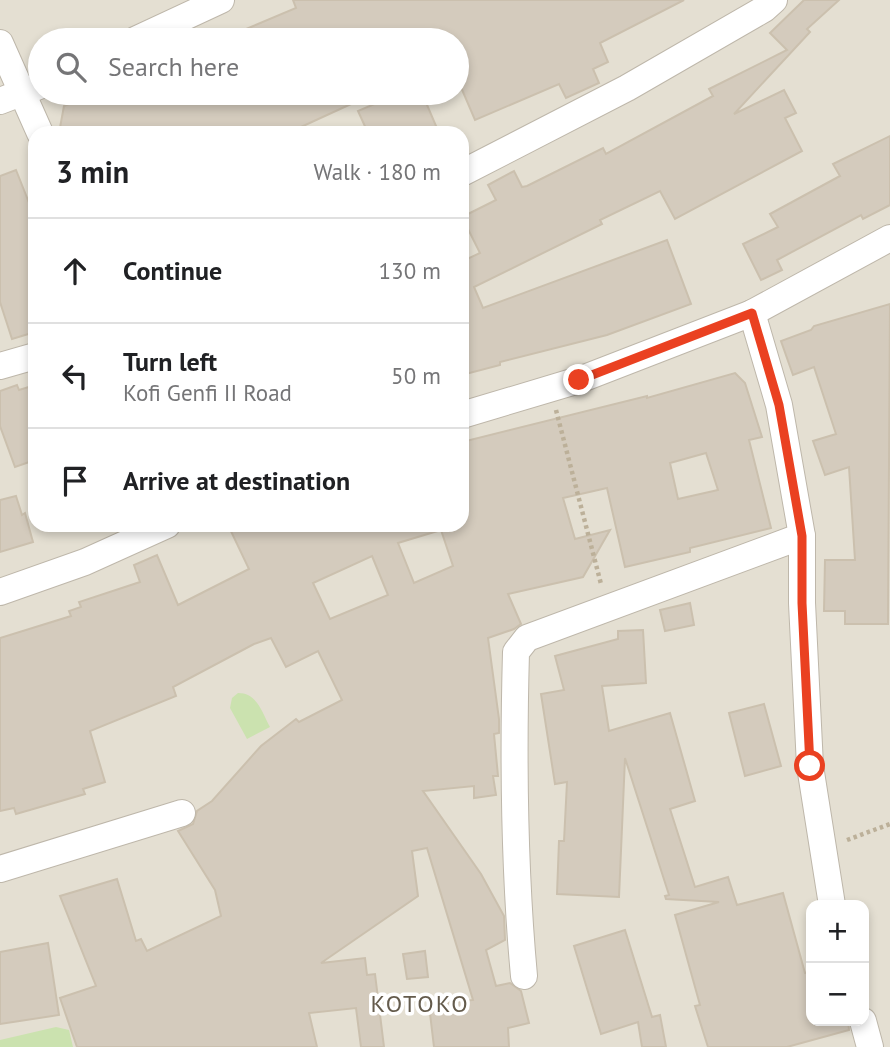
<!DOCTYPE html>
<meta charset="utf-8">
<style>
body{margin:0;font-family:"PT Sans",sans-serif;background:#f2f2f2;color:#202124}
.controls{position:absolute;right:21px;bottom:21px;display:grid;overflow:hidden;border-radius:14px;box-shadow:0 4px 10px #0003}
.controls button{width:63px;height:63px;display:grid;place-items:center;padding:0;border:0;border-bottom:2px solid #e0e0e0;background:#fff;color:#202124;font:35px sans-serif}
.stop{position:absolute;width:21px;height:21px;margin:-16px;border:5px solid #ea4121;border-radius:50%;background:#fff}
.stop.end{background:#ea4121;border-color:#fff;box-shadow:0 2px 7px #0008}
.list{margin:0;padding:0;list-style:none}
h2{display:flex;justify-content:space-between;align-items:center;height:91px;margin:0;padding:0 28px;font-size:30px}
h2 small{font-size:23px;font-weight:400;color:#757577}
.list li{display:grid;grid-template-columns:46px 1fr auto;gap:21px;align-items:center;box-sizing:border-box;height:105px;padding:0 28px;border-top:2px solid #e0e0e0}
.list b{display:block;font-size:26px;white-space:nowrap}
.list p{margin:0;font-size:23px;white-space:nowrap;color:#757577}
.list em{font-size:23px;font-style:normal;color:#757577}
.icon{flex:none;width:38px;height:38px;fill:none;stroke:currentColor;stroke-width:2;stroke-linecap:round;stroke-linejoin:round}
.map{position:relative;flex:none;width:890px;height:1047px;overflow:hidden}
.search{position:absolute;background:#fff;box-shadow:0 4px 10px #0003;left:28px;top:28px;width:441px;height:77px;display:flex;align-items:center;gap:18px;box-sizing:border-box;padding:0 24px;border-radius:38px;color:#757577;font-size:26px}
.panel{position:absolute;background:#fff;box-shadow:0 4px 10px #0003;left:28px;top:126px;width:441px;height:406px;border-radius:21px}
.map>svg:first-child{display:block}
.residential{fill:#e4dfd2;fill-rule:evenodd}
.green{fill:#cbe2af}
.building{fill:#d4cbbd;stroke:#cbc0ae;stroke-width:2;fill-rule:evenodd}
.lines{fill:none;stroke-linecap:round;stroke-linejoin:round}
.street-casing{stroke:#beb7aa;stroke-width:28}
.path{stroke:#bcb099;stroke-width:4.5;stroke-dasharray:3.5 3.5;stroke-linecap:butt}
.street{stroke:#fff;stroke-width:26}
.route{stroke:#ea4121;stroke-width:9}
.labels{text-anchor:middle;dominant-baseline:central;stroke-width:7;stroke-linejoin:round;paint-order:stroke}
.neighbourhood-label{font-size:24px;letter-spacing:2px;fill:#645b4c;stroke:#fff}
</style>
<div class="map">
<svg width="890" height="1047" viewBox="0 0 890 1047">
<rect width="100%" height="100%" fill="#f0ede4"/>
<!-- residential -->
<path class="residential" d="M0,0H890V1047H0ZM40,40H457V93H40ZM35,133H462V525H35ZM811,905H864V1021H811Z"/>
<!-- green -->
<g class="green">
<path d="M238,693C257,693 262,712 270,727L247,739L230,708L232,698Z"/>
<polygon points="56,1027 69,1030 73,1047 0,1047 0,1040"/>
</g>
<!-- building -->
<g class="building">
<polygon points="293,0 684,0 600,43 608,62 593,69 599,83 566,98 559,84 475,120 457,78 457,40 220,40 296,8"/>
<polygon points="804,0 839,0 807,29 810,32 734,114 784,90 796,113 785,118 802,151 675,219 660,191 600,220 602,224 474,287 483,308 667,240 691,304 607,335 500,362 500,365 462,375 462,259 463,261 480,253 462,217 496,200 488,185 514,171 522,187 527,186 603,148 606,154 713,96 709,89 787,50 770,33"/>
<polygon points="94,93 375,93 288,133 59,133 64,106"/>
<polygon points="400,93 405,93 408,99 422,93 439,133 368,133 358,111"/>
<polygon points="890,136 890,205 863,219 861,215 777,260 782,270 761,280 743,244 778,227 770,214 840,176 833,164"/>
<polygon points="16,170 35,218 35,332 12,339 0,302 0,176"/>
<polygon points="890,304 888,624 845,624 845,611 824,611 825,560 855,560 849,467 825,475 813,441 836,434 814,367 793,375 781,341 811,330 814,326"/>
<path d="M735,373L745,383L762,437L749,440L771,528L690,548V552L625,567L607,488L563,498L575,539L610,530L583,577L508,594L521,624L514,629L488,638L499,719V733L494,734L498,776H493L496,795L474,798V786L423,791L481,874L504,916L505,940L486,950L496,986L510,983L521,991L529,1023L508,1028L509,1047H434L429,1005L473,1000L427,848L412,851L418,896L321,963L365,958L367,975L375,974L384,1047H361L356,1008L309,1013L317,1047H77L60,998L96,986L60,896L117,879L136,941L141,939L147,951L221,916L215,890L178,831L193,824L197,811L212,801L261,746L296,719L299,722L342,700L318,651L286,667L271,638L254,644L173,687L176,696L90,731L105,782L83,789L85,794L16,814L14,808L0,811V638L71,616L69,611L81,607L79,602L140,582L134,565L157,555L178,605L249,569L228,525H462V442L647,396V398ZM706,453L718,490L678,499L670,463ZM441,530L453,566L414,583L398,543ZM372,556L388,595L330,619L313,583Z"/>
<polygon points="17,385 19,390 35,385 35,460 15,467 0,426 0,391"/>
<polygon points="16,496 22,515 25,513 33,542 0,552 0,500"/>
<polygon points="690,603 694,625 665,631 660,610"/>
<polygon points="643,630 646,683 602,686 609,731 670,713 695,801 670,809 695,887 728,877 737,905 783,893 805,973 811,972 811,1021 848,1021 849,1030 787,1047 708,1047 695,1006 700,1005 675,915 719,902 666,899 665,896 669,895 625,758 619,897 557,894 559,841 564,841 567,782 555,784 541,694 564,690 555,656 618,639 618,631"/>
<polygon points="764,704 781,766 745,776 729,713"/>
<polygon points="625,930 652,1017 660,1015 666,1047 642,1047 638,1022 601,1034 574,946"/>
<polygon points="48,943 59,1015 0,1024 0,952"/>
<polygon points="425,951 428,977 407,979 403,954"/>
</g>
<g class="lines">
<defs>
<g id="street">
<polyline points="135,40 221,0"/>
<polyline points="0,43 40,133"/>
<polyline points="0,101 39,86"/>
<polyline points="462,173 627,88 764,9 774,0"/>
<polyline points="752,313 779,405 802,536 802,603 810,766 832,905"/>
<polyline points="0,366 35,356"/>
<polyline points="462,415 579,380 752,313 890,238"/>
<polyline points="0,592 85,562 167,525"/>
<polyline points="0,869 182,813"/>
<path d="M524,976C514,868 513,760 516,652L527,638L802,536"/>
<polyline points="863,1021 870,1047"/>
</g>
</defs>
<!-- street casing -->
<use href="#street" class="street-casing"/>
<!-- path -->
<g class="path">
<polyline points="556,410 601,584"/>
<polyline points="847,840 890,824"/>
</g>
<!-- street -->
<use href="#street" class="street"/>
</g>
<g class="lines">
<!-- route -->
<polyline class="route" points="579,380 752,313 779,405 802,536 802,603 810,766"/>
</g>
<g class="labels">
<!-- neighbourhood labels -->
<g class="neighbourhood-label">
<text x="420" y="1003">KOTOKO</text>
</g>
</g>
</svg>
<div class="controls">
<button>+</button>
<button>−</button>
</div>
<div class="stop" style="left:810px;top:766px"></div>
<div class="stop end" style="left:579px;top:380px"></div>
<div class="search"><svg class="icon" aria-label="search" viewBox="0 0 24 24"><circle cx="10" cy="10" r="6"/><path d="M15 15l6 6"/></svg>Search here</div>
<section class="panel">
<h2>3 min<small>Walk · 180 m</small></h2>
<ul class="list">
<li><svg class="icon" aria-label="ahead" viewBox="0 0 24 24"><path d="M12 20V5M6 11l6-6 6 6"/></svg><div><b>Continue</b></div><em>130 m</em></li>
<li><svg class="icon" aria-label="left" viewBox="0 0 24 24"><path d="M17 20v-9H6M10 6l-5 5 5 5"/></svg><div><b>Turn left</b><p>Kofi Genfi II Road</p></div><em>50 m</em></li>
<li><svg class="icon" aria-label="arrive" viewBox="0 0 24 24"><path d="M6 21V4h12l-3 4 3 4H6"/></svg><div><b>Arrive at destination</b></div></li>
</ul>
</section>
</div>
